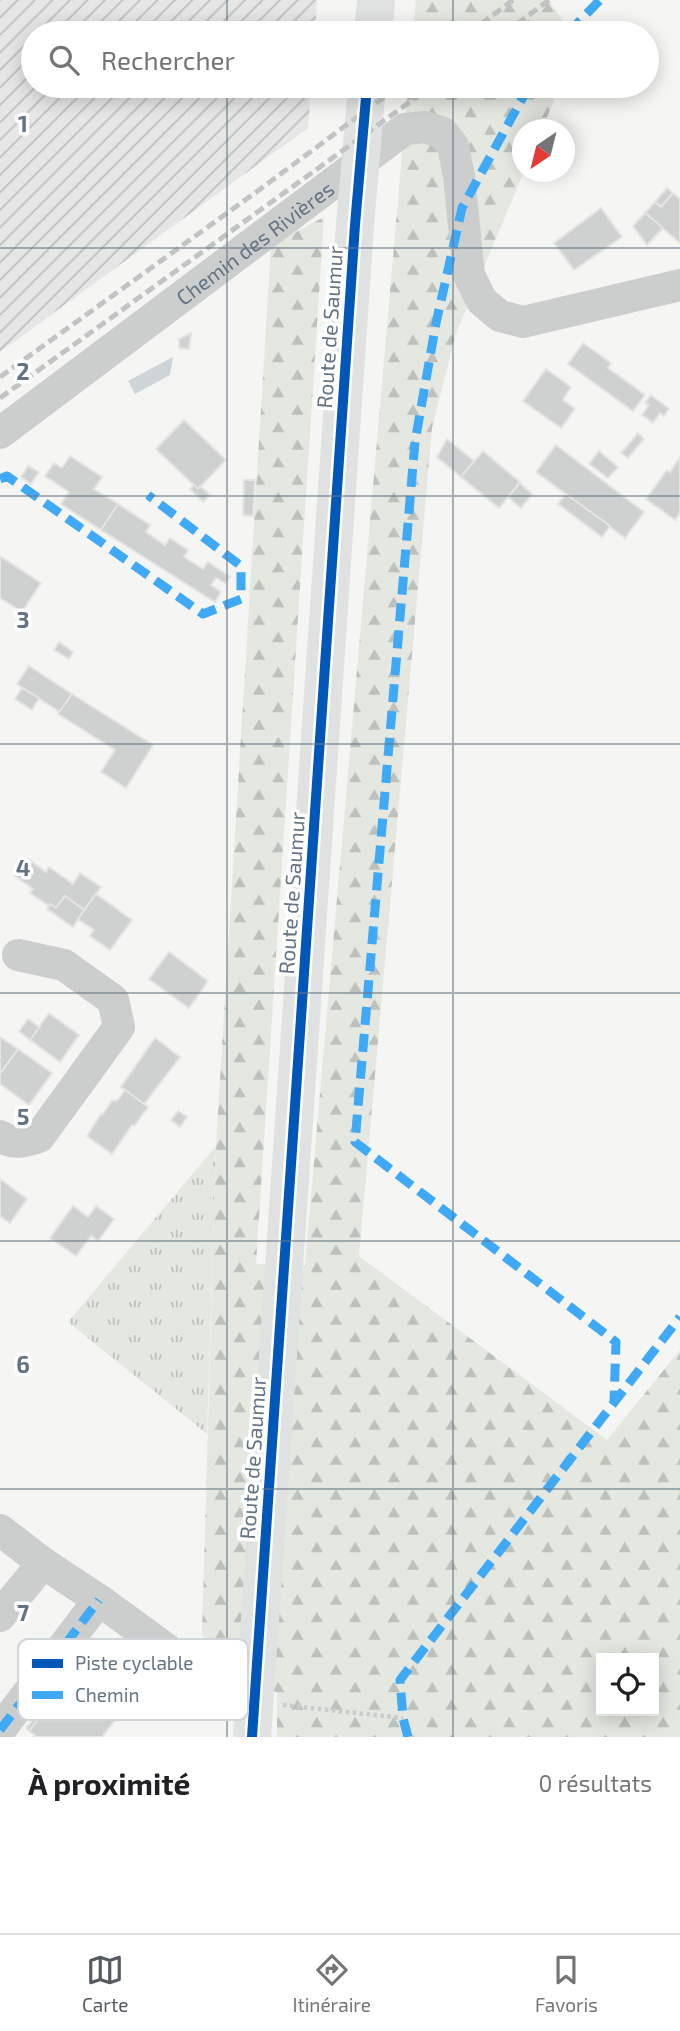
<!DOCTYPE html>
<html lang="fr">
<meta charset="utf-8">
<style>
body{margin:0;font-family:"Exo 2",sans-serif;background:#f6f6f6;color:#202124}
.controls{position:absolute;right:21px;bottom:21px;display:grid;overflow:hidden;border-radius:0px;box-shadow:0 4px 18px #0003}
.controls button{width:63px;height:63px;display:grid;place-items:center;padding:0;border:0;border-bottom:2px solid #e0e0e0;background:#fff;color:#202124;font:35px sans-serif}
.compass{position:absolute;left:512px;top:119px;width:63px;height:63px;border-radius:50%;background:#fff;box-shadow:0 4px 18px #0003;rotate:215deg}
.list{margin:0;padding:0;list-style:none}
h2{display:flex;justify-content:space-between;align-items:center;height:91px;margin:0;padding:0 28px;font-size:30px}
h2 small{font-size:23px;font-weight:400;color:#757577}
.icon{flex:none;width:38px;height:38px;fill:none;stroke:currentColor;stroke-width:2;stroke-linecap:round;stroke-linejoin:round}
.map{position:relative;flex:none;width:680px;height:1737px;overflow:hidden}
.search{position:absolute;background:#fff;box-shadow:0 4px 18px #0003;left:21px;right:21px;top:21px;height:77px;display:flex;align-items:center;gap:18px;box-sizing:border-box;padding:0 24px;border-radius:38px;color:#757577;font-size:26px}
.sheet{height:196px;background:#fff}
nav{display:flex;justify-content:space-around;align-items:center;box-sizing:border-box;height:98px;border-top:2px solid #e0e0e0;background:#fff;font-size:19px;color:#757577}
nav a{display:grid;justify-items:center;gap:4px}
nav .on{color:#565b61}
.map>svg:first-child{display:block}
.industrial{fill:url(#industrial-furrows)}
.grass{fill:url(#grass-tufts)}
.forest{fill:url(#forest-firs);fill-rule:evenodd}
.water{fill:#cdd5d8}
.building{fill:#cfd0d0;stroke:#e4e4e3;stroke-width:2}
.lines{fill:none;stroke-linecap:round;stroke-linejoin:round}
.path{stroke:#cacbcb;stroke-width:4.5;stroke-dasharray:3.5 3.5;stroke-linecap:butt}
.minor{stroke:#cccece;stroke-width:32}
.major{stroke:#e0e1e1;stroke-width:38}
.rail{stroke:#c2c4c4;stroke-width:5;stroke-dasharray:10 5;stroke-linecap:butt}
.quiet{stroke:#3fa9f5;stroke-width:9;stroke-dasharray:18 9;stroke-linecap:butt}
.cycleway-casing{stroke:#fff;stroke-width:15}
.cycleway{stroke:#0057b8;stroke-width:10}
.grid{fill:none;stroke:#647484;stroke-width:2;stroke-opacity:0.55}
.labels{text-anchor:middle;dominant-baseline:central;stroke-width:7;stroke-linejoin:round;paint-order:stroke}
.street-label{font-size:21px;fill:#647484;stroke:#fff}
.key{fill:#fff;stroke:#d0d5da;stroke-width:2}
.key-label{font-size:19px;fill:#647484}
.grid-label{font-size:23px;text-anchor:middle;font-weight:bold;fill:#647484;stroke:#fff;stroke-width:7;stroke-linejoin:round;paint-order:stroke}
</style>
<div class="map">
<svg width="680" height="1737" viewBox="0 0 680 1737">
<defs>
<pattern id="industrial-furrows" width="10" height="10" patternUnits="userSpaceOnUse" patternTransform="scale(1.75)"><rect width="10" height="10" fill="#e5e6e5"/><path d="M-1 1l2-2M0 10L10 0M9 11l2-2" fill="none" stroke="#bdbfbf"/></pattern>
<pattern id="grass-tufts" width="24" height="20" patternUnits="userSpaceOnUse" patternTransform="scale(1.75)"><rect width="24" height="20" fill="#e4e8e1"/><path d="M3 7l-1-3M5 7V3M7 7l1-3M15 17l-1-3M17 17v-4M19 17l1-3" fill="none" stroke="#bcc1bc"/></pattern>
<pattern id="forest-firs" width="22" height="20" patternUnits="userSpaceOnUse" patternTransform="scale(1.75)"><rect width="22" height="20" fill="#e4e8e1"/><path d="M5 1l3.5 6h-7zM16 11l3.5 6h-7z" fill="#bcc1bc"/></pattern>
</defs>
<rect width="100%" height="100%" fill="#f5f5f3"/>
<!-- industrial -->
<polygon class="industrial" points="0,0 317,0 315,33 33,33 33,86 311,86 308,128 0,352"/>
<!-- grass -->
<polygon class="grass" points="216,1146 207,1434 68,1322"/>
<!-- forest -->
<g class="forest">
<polygon points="416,0 549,0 571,33 413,33"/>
<path d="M408,86H560L542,129L522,130L524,172L456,333L432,428L359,1256L607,1440L680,1350V1737H277V1693L202,1635L216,1146L271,245L324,217L256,1264L305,1265ZM601,1658H654V1711H601Z"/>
</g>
<!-- water -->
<polygon class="water" points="173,357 170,375 135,394 128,381"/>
<!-- building -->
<g class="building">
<polygon points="667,188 673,193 661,207 655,202"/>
<polygon points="673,193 680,199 680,243 645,213 655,202 661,207"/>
<polygon points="601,208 622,237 574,270 554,243"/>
<polygon points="645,213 663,228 647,245 633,226"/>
<polygon points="191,333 189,349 179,348 179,339"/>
<polygon points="583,343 611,363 608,368 645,395 633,411 568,364"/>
<polygon points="546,369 571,387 563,400 575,409 561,428 523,401"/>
<polygon points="651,395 669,409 664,416 660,413 653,423 642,415 649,405 645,403"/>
<polygon points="184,420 226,460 198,489 156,449"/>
<polygon points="638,433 644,439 628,458 621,453"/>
<polygon points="447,439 474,461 461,477 437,457"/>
<polygon points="556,445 644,512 625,538 536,472"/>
<polygon points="483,451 520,482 499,508 461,477"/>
<polygon points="599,451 618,467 608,478 589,464"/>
<polygon points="70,456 102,477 94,489 118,504 101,530 61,504 69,492 45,476 54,463 62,468"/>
<polygon points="680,457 680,513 675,520 646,499 667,470 670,472"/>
<polygon points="28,466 39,472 31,484 21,477"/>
<polygon points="244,480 255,480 253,516 243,515"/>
<polygon points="520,483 532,494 521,508 508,497"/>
<polygon points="194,485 198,489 200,486 210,495 203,502 190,489"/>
<polygon points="566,494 610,526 602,537 558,504"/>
<polygon points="118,504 150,525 146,532 165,545 170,538 188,550 184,557 203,569 208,562 230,577 225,583 216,578 211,585 221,592 215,602 101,530"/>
<polygon points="0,556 41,583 22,612 0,598"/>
<polygon points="59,642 73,652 69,659 54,650"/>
<polygon points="29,666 72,694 60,712 17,684"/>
<polygon points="22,688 39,698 32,710 15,699"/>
<polygon points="72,694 153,745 126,788 101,772 115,750 58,714"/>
<polygon points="28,859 46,872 49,867 73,884 80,873 101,887 84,910 65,896 56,908 50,904 49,906 30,893 33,889 15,876"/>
<polygon points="96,894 132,920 110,950 90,936 94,930 78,919"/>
<polygon points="65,896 84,910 73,927 47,909 50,904 56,908"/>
<polygon points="169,952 208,981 189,1008 149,979"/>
<polygon points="49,1013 79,1035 60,1062 30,1040"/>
<polygon points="28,1019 39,1027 30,1040 19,1031"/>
<polygon points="0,1037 18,1049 0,1074"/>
<polygon points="155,1038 180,1057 144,1104 121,1087"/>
<polygon points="18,1049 52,1073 29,1105 0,1084 0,1074"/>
<polygon points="125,1090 148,1107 134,1126 132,1125 112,1154 87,1136 101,1114 102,1115 112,1101 118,1100"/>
<polygon points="178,1111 187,1117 180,1127 171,1120"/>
<polygon points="0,1179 27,1199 10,1223 0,1216"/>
<polygon points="73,1206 88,1217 96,1206 114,1219 98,1241 91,1236 76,1256 50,1238"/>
<polygon points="86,1671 122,1700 113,1710 119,1715 102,1737 33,1737 35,1735 29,1731 72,1677 78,1681"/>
<polygon points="70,1674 72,1677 29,1731 26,1728"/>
</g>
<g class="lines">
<!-- path -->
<polyline class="path" points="283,1705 403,1718"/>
<!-- minor -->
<g class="minor">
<path id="s1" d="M0,433L405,129L425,127L443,133L453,146L459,176L469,275L482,301L500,316L523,322L680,285"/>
<path d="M0,1136C13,1145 25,1142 39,1137L119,1027L113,1000L64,965L18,955"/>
<polyline points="0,1530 43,1563 0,1616"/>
<polyline points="43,1563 99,1600 228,1694 255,1702"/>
<polyline points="0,1730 99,1600"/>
</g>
<!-- major -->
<g class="major">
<polyline points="373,33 376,0"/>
<polyline points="252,1737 355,225 367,86"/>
</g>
<!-- rail -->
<g class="rail">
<polyline points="469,33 513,0"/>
<polyline points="505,33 549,0"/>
<polyline points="0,377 259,190 399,86"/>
<polyline points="0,398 432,86"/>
</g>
<!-- quiet -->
<g class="quiet">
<polyline points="568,33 600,0"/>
<polyline points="529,86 462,208 436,323 415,442 355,1142 616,1342 614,1402"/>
<polyline points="0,479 7,476 203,614 241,599 241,566 148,495"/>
<polyline points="0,1730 99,1600"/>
<polyline points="408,1737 403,1718 400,1680 680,1317"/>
</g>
<defs>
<polyline id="cycleway" points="252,1737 355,225 367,86"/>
</defs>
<!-- cycleway casing -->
<use href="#cycleway" class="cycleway-casing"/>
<!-- cycleway -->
<use href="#cycleway" class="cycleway"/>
</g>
<!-- grid -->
<path class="grid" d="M227,0V33M453,0V33M227,86V1737M453,86V1737M0,248H680M0,496H680M0,744H680M0,993H680M0,1241H680M0,1489H680"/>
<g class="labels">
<!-- street labels -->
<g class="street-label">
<text stroke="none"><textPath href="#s1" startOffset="318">Chemin des Rivières</textPath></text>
<text transform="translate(329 327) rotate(-86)">Route de Saumur</text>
<text transform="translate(291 893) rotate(-86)">Route de Saumur</text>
<text transform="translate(252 1458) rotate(-86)">Route de Saumur</text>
</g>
</g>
<!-- legend -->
<rect x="18" y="1639" width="230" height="81" rx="10" class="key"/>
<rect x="32" y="1659" width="31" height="9" fill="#0057b8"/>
<rect x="32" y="1691" width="31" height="8" fill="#3fa9f5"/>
<g class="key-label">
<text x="75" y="1670">Piste cyclable</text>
<text x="75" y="1702">Chemin</text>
</g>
<g class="grid-label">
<text x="23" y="132">1</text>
<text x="23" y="380">2</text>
<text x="23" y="628">3</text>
<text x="23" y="876">4</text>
<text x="23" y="1125">5</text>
<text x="23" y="1373">6</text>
<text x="23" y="1621">7</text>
</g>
</svg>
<div class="controls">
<button><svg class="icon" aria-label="locate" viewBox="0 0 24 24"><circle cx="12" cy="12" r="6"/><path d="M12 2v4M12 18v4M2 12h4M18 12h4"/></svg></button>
</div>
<svg class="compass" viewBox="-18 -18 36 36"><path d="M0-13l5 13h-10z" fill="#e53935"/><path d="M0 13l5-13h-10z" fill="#757577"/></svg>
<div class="search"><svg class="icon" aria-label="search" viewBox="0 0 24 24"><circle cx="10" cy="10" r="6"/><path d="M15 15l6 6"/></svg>Rechercher</div>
</div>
<section class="sheet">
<h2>À proximité<small>0 résultats</small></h2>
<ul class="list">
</ul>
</section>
<nav>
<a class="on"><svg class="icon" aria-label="map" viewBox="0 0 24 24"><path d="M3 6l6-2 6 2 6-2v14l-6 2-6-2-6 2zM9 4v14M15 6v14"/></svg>Carte</a>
<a><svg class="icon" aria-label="directions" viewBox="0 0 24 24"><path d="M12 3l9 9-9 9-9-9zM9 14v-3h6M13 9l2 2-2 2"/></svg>Itinéraire</a>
<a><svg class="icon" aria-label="saved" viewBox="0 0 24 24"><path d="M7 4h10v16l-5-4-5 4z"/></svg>Favoris</a>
</nav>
